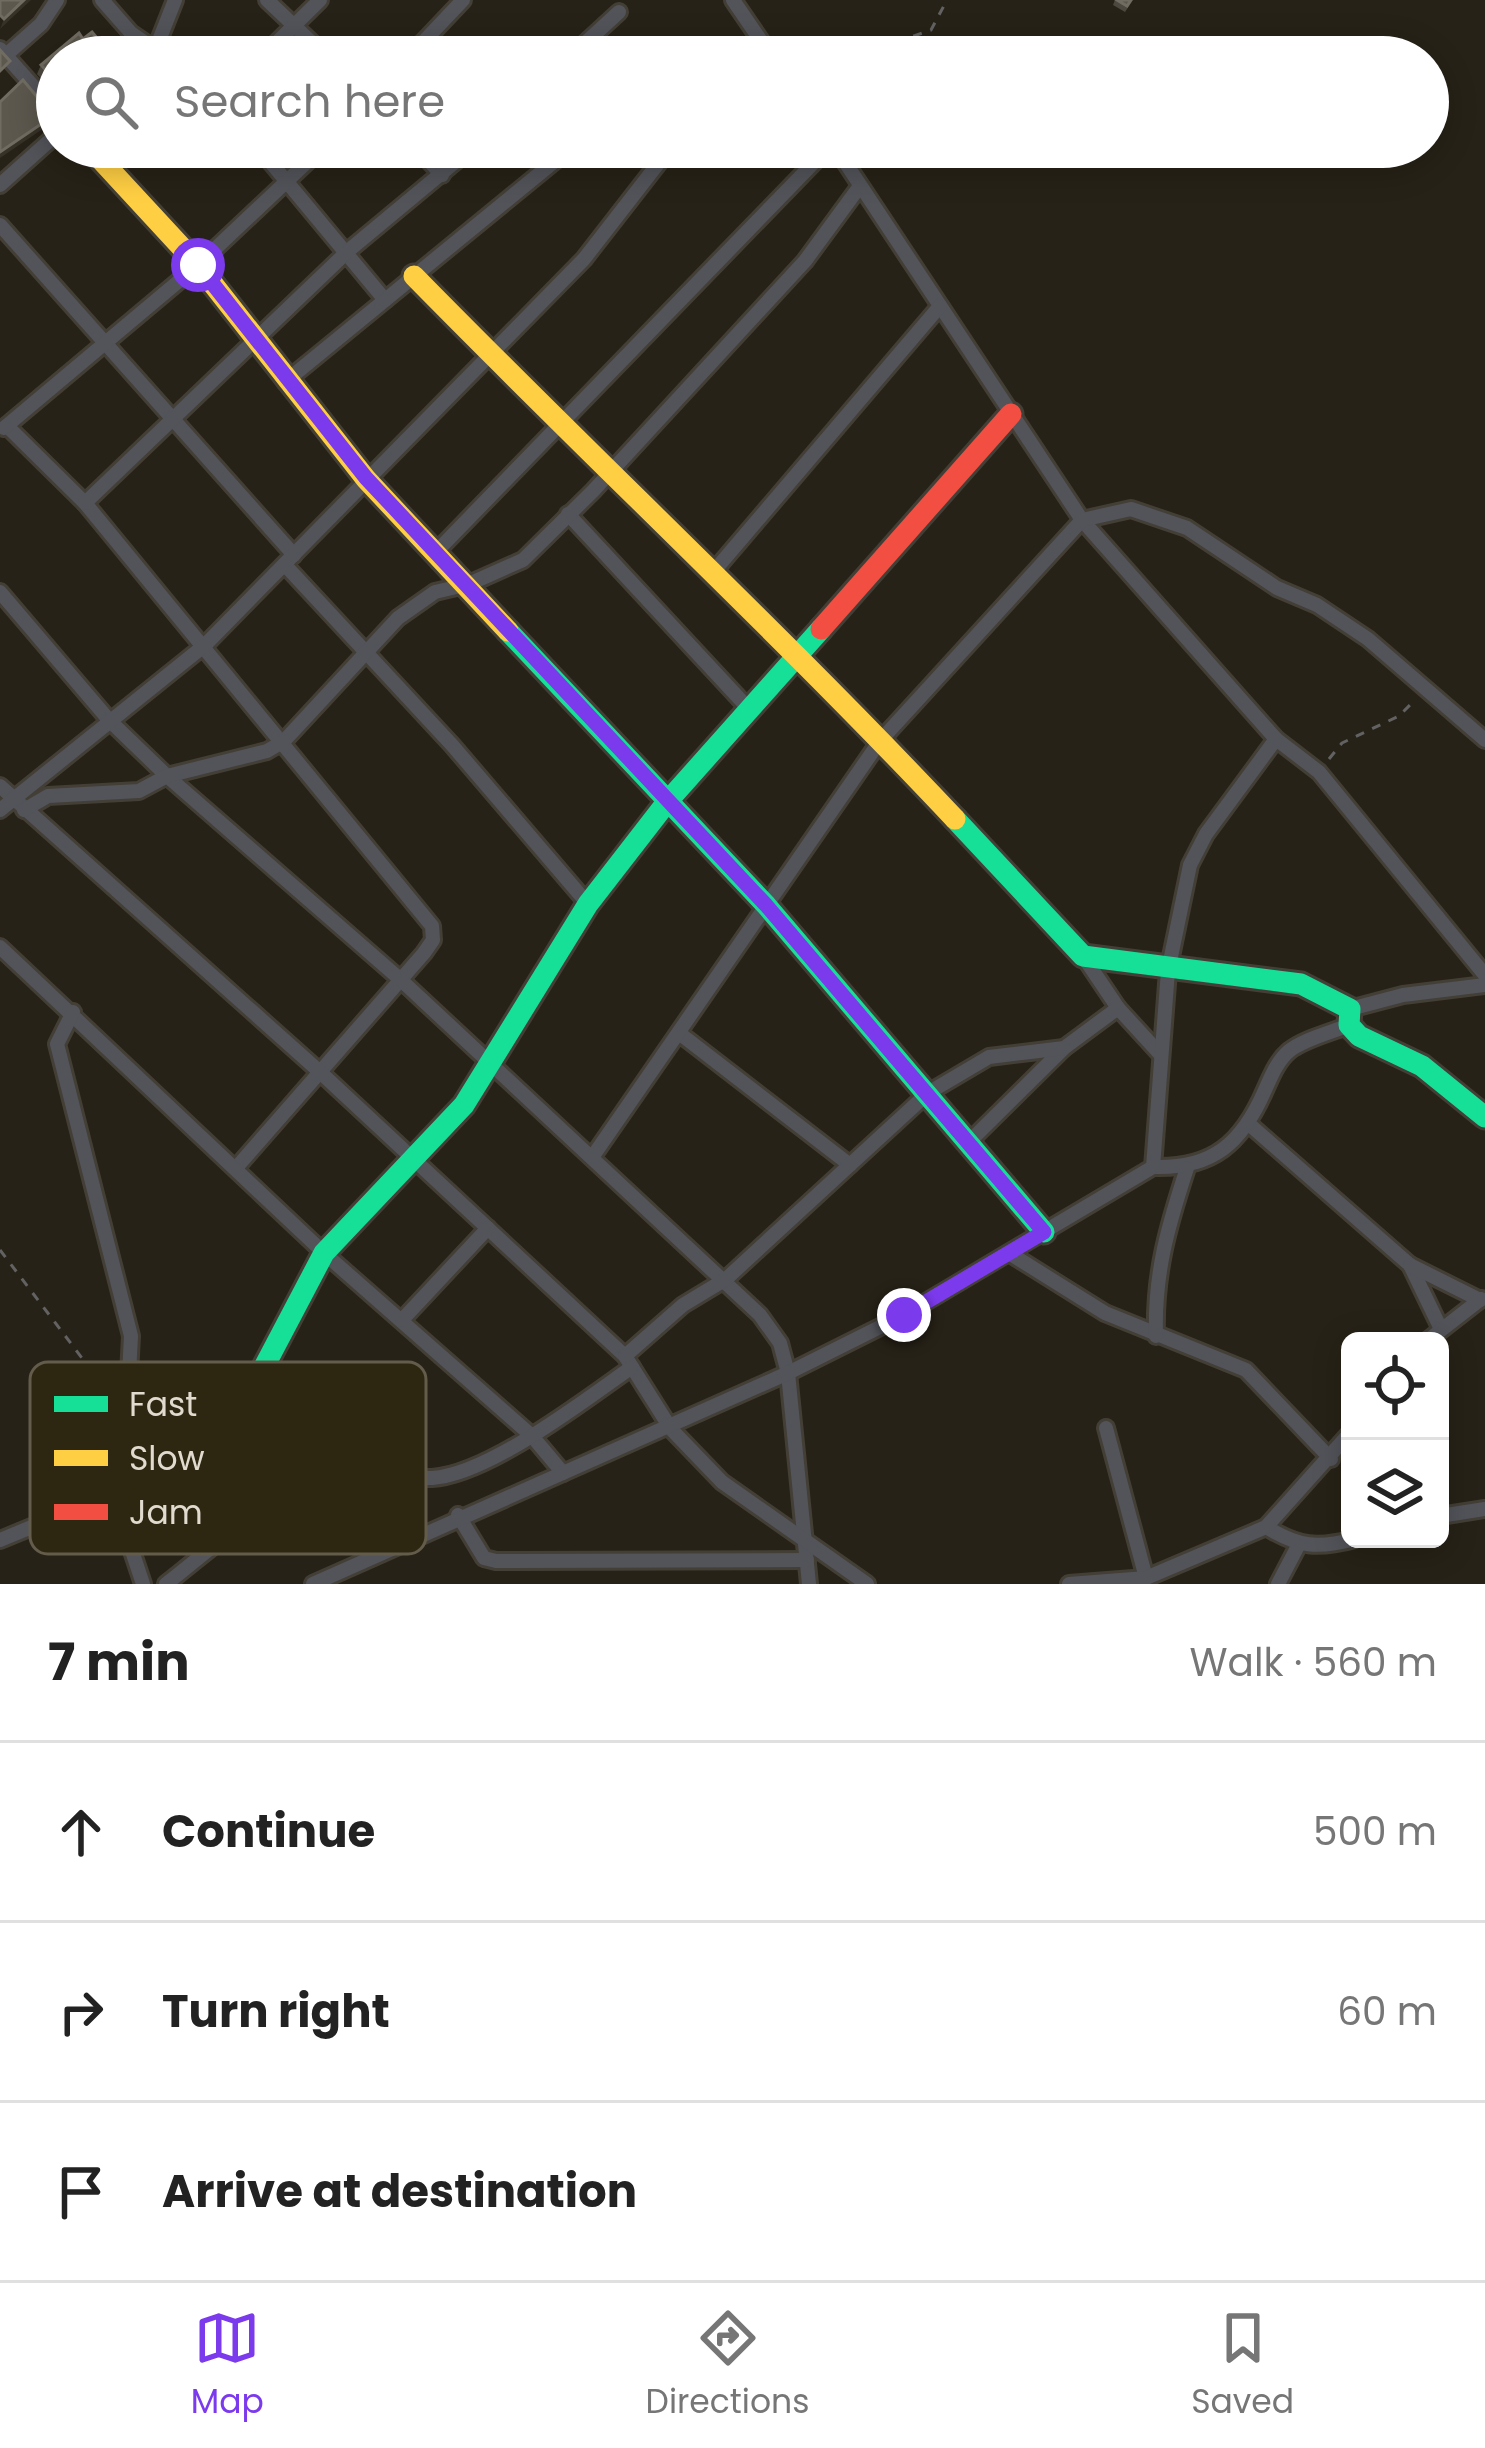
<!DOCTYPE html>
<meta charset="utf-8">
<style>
body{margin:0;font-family:Poppins,sans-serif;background:#f2f2f2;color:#222}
.controls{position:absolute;right:36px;bottom:36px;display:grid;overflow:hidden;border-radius:18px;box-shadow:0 6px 30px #0003}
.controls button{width:108px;height:108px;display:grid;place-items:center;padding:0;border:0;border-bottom:3px solid #e0e0e0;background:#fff;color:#222;font:60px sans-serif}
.stop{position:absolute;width:36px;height:36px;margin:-27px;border:9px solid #7c3aed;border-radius:50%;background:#fff}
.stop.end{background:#7c3aed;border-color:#fff;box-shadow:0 3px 12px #0008}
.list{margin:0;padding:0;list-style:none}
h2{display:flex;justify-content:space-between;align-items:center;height:156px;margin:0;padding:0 48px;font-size:51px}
h2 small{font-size:39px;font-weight:400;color:#767676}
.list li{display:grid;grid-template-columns:78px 1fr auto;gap:36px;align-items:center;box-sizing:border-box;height:180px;padding:0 48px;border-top:3px solid #e0e0e0}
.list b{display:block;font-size:45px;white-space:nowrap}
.list em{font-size:39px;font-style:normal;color:#767676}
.icon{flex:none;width:66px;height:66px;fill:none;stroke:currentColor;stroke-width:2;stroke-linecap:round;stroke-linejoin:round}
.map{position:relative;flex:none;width:1485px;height:1584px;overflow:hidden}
.search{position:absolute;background:#fff;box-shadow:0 6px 30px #0003;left:36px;right:36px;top:36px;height:132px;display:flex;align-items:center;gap:30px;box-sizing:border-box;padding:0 42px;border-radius:66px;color:#767676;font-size:45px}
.sheet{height:696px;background:#fff}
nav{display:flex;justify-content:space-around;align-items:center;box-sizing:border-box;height:168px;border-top:3px solid #e0e0e0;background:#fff;font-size:33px;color:#767676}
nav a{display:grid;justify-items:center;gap:6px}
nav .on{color:#7c3aed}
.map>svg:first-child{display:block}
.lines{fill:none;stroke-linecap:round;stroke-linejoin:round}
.street-casing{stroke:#433f36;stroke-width:20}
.fast-casing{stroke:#433f36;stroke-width:27}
.slow-casing{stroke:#433f36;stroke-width:27}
.jam-casing{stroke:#433f36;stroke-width:27}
.path{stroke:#626263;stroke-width:3;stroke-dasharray:9 9;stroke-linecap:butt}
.street{stroke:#52545a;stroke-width:14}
.fast{stroke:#16e098;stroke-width:21}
.slow{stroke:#ffcf43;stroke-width:21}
.jam{stroke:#f24e42;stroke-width:21}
.wall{fill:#4c483f}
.shaded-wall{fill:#373228}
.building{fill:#5c584e;stroke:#716c62;stroke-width:3}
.route{stroke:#7c3aed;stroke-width:15}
.key{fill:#2d2611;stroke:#635c4a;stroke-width:3}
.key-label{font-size:33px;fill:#e0dbce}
</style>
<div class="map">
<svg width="1485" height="1584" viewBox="0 0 1485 1584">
<rect width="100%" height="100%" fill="#272217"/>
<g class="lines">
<defs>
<g id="street">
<polyline points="102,0 131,33 166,57"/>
<polyline points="267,0 327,57"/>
<polyline points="733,0 772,57"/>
<polyline points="0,49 57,113"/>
<polyline points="6,55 41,24 57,0"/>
<polyline points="145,57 156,48 175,0"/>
<polyline points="262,57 320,0"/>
<polyline points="409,57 463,0"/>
<polyline points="570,57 619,12"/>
<polyline points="258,147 385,300"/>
<polyline points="416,147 442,175"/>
<polyline points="628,147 660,158"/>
<polyline points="835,147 1082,520 1276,739 1319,772 1485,975"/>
<polyline points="0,185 57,134"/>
<polyline points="0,225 294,555"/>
<polyline points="285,382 572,147"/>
<polyline points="7,426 85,503 432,926 433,940 424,953 236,1168"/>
<polyline points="4,428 198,265 323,147"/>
<polyline points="85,503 348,251 473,147"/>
<polyline points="568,514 749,709"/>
<polyline points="438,550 829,147"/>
<polyline points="285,565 452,745 588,904"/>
<polyline points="715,570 940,306"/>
<polyline points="0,592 109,720 167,776 401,980 760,1315 780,1343 788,1373 809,1584"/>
<polyline points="0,786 320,1072 625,1356 671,1429 722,1482 867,1584"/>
<polyline points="0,810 205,645 584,259 671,147"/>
<polyline points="24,810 48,796 139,791 167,776 267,751 284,741 398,618 435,592 469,584 523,560 593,491 805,261 860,186"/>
<polyline points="0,947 324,1253 532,1436 563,1473"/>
<polyline points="1083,956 1118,1008"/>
<polyline points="1350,1009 1403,995 1485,985"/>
<polyline points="679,1033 850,1165"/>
<polyline points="1250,1125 1410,1265 1440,1327"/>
<polyline points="971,1140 1064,1048 1118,1008 1161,1055"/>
<polyline points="593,1156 880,741 1082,520 1131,509 1187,528 1277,588 1317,605 1368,639 1485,740"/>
<path d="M1153,1167C1213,1169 1242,1143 1265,1090C1271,1077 1277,1061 1289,1051C1304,1039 1330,1033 1349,1025"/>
<polyline points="1009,1253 1105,1313 1246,1370 1331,1459"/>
<polyline points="1410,1265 1480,1300"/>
<polyline points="402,1320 488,1228"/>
<path d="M1156,1336C1154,1274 1168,1226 1187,1168"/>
<polyline points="1427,1341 1481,1299"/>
<polyline points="625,1356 683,1305 726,1279 928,1093 989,1057 1064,1048"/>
<polyline points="1106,1428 1146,1578"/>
<polyline points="458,1515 484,1558 496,1561 807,1560"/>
<polyline points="1440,1516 1485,1509"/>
<polyline points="118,1527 124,1527 143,1584"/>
<path d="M1266,1527C1299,1547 1317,1549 1355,1539"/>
<polyline points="0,1540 34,1526 107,1525 122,1507 131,1336 57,1044 73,1012"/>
<path d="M166,1584C216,1545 281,1485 342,1467C373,1457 401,1480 432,1478C488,1475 585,1400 632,1367"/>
<polyline points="313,1584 788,1373 904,1315 1153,1167 1168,971 1190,865 1206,834 1276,739"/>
<polyline points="1069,1584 1146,1578 1266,1527 1350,1433"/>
<polyline points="1278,1584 1298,1546"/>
</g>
<g id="fast">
<polyline points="508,631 766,905 1044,1232"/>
<polyline points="955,819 1083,956 1301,984 1350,1009 1349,1025 1359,1036 1422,1066 1485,1117"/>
<polyline points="124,1527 158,1489 216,1444 245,1403 324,1253 464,1105 588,904 667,802 821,629"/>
</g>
<g id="slow">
<polyline points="89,147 198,265 366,479 508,631"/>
<path d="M414,276C593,459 780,633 955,819"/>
</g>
<polyline id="jam" points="821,629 1011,414"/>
</defs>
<!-- street casing -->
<use href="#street" class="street-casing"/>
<!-- fast casing -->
<use href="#fast" class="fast-casing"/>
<!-- slow casing -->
<use href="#slow" class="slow-casing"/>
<!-- jam casing -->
<use href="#jam" class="jam-casing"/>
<!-- path -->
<g class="path">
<polyline points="789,52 888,45 931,30 947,0"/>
<polyline points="1329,759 1342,743 1399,716 1416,699"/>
<polyline points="0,1250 85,1362 110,1433"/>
</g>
<!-- street -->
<use href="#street" class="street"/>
<!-- fast -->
<use href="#fast" class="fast"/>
<!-- slow -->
<use href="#slow" class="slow"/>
<!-- jam -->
<use href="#jam" class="jam"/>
</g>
<!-- wall -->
<g class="wall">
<polygon points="1115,0 1133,0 1125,12 1113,5"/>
<polygon points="83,39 106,49 104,57 57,57 57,79 47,85 37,74 41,65"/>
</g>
<!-- shaded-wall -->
<g class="shaded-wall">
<polygon points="24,0 31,0 0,29 4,19"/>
<polygon points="57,72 57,79 47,85 51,76"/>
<polygon points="53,116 50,124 0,158 0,152"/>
</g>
<!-- building -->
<g class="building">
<polygon points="0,0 24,0 4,19 0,15"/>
<polygon points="1117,0 1131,0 1127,6"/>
<polygon points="92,32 106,49 101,54 104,57 57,57 57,72 51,76 41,65 79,33 83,39"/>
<polygon points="0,50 10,61 0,71"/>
<polygon points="23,80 53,116 0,152 0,102"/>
</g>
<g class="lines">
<!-- route -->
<polyline class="route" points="198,265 366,478 766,905 1044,1232 904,1315"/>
</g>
<!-- legend -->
<rect x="30" y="1362" width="396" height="192" rx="18" class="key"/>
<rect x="54" y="1396" width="54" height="16" fill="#16e098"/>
<rect x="54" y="1450" width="54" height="16" fill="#ffcf43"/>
<rect x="54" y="1504" width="54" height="16" fill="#f24e42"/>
<g class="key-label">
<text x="129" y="1416">Fast</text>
<text x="129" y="1470">Slow</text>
<text x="129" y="1524">Jam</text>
</g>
</svg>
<div class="controls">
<button><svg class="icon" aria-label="locate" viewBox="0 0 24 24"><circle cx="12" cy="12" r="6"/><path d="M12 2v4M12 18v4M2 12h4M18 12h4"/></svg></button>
<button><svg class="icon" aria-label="layers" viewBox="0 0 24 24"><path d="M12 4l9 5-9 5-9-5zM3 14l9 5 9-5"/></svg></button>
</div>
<div class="stop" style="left:198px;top:265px"></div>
<div class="stop end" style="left:904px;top:1315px"></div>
<div class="search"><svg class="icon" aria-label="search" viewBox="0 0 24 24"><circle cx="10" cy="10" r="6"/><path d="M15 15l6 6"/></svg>Search here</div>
</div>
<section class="sheet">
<h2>7 min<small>Walk · 560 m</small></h2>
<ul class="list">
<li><svg class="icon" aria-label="ahead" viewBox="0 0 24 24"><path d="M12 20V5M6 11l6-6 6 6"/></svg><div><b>Continue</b></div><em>500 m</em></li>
<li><svg class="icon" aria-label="right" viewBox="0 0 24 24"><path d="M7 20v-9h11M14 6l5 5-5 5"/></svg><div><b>Turn right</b></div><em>60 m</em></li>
<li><svg class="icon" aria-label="arrive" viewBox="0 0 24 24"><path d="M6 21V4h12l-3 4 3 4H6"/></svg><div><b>Arrive at destination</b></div></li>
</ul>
</section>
<nav>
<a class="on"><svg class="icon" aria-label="map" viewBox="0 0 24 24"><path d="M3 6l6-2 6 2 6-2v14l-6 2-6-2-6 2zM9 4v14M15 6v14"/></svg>Map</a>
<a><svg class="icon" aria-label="directions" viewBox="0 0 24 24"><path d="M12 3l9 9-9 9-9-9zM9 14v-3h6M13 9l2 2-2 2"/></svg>Directions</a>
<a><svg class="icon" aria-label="saved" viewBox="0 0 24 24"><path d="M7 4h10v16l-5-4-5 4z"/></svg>Saved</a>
</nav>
